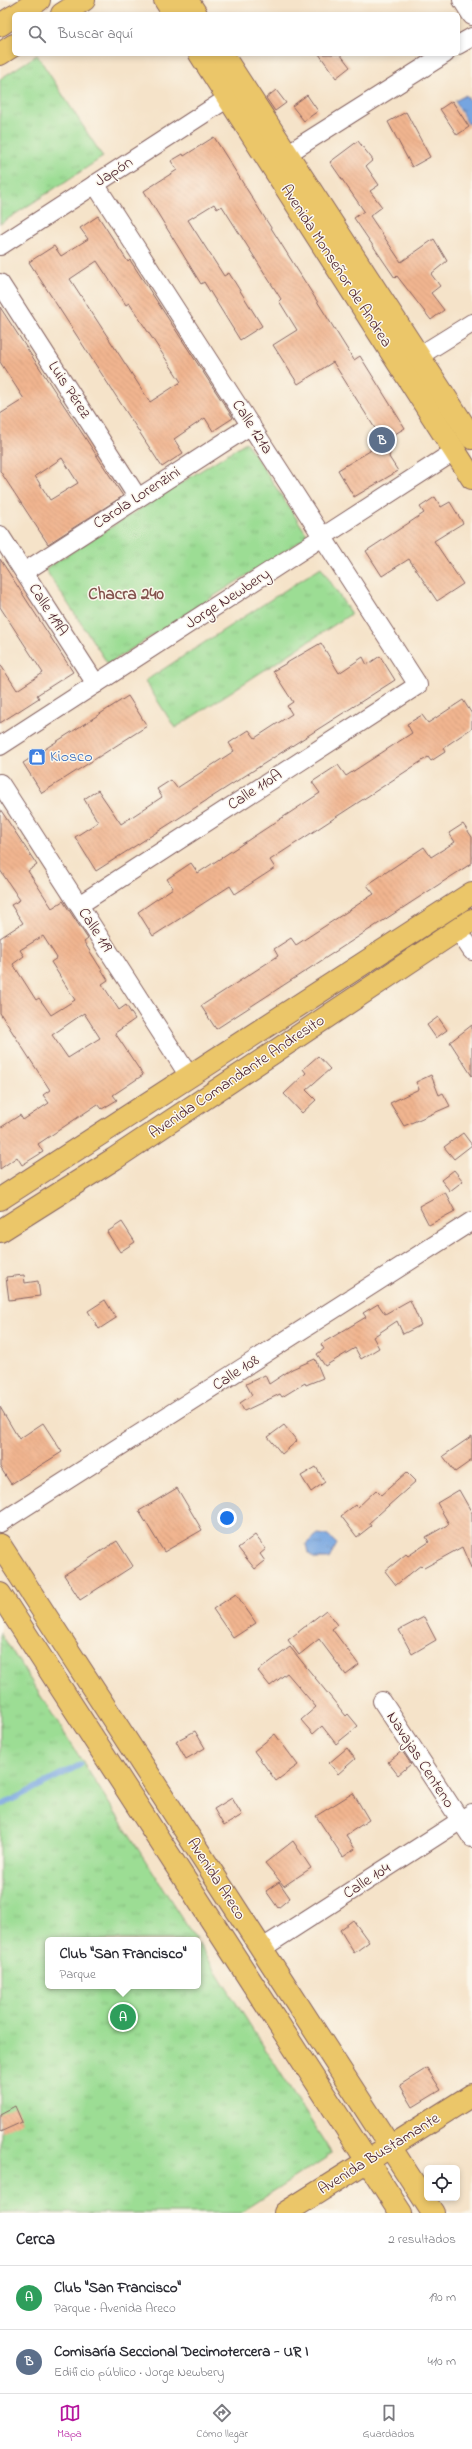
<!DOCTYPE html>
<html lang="es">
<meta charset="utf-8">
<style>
body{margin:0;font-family:"Indie Flower",sans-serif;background:#f2f2f3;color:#2b2b33}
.controls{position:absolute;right:12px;bottom:12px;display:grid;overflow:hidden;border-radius:6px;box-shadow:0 2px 6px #0003}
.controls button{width:36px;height:36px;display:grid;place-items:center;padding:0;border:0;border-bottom:1px solid #e1e1e2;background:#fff;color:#2b2b33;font:20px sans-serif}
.you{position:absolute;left:227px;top:1518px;width:14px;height:14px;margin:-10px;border:3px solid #fff;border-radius:50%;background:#1a73e8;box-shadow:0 0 0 6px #1a73e833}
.badge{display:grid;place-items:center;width:26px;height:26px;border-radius:50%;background:#b5179e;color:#fff;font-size:13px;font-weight:700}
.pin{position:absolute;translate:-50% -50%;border:2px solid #fff;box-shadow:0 1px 4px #0006}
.popup{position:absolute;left:45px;top:1937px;width:156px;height:52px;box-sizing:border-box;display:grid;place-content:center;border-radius:6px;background:#fff;filter:drop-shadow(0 1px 3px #0005);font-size:13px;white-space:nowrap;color:#7c7c81}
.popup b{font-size:15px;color:#2b2b33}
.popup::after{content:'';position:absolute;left:50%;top:100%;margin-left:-8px;border:8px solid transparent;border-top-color:#fff}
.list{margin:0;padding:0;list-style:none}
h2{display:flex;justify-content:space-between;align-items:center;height:52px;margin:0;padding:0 16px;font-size:17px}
h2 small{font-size:13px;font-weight:400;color:#7c7c81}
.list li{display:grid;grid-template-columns:26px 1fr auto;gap:12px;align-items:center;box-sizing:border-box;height:64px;padding:0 16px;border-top:1px solid #e1e1e2}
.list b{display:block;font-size:15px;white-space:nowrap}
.list p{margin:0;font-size:13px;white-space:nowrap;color:#7c7c81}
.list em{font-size:13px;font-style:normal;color:#7c7c81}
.icon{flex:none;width:22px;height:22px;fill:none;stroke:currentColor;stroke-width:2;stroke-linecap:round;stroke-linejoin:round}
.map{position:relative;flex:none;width:472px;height:2213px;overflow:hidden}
.search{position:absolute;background:#fff;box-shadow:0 2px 6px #0003;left:12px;right:12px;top:12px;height:44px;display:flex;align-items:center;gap:10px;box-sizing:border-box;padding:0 14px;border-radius:6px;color:#7c7c81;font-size:15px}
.sheet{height:180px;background:#fff}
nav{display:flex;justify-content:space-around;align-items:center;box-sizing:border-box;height:56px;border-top:1px solid #e1e1e2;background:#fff;font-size:11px;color:#7c7c81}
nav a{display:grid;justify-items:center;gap:2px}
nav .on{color:#b5179e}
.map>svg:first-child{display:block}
.park{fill:url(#park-tufts);stroke:#737e60}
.water{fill:url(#water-ripples);stroke:#606286}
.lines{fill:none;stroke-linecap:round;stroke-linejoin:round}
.stream{stroke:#76a5e0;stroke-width:5.5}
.building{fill:url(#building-back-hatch);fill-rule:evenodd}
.minor-casing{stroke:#866462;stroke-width:20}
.major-casing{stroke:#866462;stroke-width:24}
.minor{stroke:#fff;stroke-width:18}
.major{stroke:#ebc669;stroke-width:22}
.labels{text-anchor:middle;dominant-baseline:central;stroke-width:3;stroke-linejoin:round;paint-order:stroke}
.street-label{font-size:16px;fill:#4a1f2b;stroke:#fbf7ec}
.shop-label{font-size:16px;fill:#366cbe;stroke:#fbf7ec;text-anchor:start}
.neighbourhood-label{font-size:17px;font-weight:bold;fill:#84544e;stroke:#fbf7ec}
</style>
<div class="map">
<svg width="472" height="2213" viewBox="0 0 472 2213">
<defs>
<pattern id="park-tufts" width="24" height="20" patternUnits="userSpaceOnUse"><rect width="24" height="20" fill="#9cdd94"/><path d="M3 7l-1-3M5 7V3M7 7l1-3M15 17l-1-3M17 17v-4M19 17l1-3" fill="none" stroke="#88bd80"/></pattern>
<pattern id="water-ripples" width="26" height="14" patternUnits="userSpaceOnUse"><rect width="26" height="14" fill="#76a5e0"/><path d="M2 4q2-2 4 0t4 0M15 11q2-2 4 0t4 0" fill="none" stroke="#6386b6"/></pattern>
<pattern id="building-back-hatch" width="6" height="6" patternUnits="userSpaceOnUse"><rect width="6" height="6" fill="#f1b590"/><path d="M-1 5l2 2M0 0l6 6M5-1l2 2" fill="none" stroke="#d09b7c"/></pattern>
</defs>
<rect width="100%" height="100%" fill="#fbf7ec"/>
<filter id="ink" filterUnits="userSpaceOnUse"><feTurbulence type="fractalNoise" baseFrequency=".025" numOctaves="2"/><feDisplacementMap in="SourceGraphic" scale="8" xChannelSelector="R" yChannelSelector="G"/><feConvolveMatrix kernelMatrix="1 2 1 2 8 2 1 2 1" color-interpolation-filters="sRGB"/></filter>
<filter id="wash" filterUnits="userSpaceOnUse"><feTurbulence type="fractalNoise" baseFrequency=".012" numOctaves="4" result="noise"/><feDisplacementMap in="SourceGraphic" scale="16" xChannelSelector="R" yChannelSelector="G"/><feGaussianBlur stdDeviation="0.9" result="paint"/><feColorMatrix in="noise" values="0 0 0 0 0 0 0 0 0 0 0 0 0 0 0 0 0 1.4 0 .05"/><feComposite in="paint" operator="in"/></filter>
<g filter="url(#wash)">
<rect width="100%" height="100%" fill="#f5e3c9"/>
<!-- park -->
<g class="park">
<polygon points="37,55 103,157 0,224 0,79"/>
<polygon points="246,442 308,536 108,664 45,569"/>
<polygon points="321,567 351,614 175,728 145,681"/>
<polygon points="0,1632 196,1940 48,1940 48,1986 198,1986 198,1943 332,2154 240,2213 0,2213"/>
</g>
<!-- water -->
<g class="water">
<polygon points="466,95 472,104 472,122 468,124 455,101"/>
<polygon points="318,1534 327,1535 337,1544 329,1559 315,1559 308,1553 306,1544"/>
</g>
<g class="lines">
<!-- stream -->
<polyline class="stream" points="0,1806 80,1765"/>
</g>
<g id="blocks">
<!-- building -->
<g class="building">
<polygon points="319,54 340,54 350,67 336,78"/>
<polygon points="276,90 286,103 275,111 266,98"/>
<polygon points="307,95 318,111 304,121 292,106"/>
<polygon points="452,101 469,127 457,135 440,109"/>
<polygon points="406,112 430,157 412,167 388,122"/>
<polygon points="214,137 354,360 360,356 405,428 395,434 389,457 398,471 354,497 338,470 370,451 376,430 333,362 298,384 273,345 297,330 279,301 281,299 222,206 217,209 214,204 188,220 224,276 229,273 262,326 240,340 204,282 201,284 144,191 177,170 171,161 183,154 184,156"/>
<polygon points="358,141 373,160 366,166 379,185 370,191 382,207 370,216 401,262 434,239 447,261 431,274 440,286 431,293 444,310 431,320 397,276 395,278 354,218 364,211 330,162"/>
<path d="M98,216L128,262L130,260L233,418L213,431L205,418L174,439L183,453L162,467L29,262L54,246L61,256L88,239L80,228ZM97,261L126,305L129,303L181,382L150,402L70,279Z"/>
<path d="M0,307L123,496L48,544L0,471V414L24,399L0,362ZM62,458L78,483L50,500L35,476Z"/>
<polygon points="435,497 441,507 450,502 463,523 434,541 463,584 437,601 409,559 382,576 366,551 424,513 420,507"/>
<polygon points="0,559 73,672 37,695 39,698 0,723 0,664 17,690 43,673 0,607"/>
<polygon points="321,643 339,673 363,657 367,665 380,656 395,680 96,871 75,837 98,822 84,799 98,790 121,824 162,797 157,789 171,780 177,788 234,751 229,743 249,730 255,738 292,714 287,706 293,702 273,671"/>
<polygon points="128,696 147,726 42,793 23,763"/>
<polygon points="463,700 472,714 472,728 443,748 445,752 431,761 428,757 270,860 275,868 235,894 230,886 153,936 138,912 173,888 167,879 191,863 198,873 320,793 312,782 338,765 346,776 412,733 407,724 422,715 428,723"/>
<path d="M0,809L37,865L28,871L52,908L63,901L88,939L84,942L108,980L102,984L119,1010L126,1005L135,1019L115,1033L143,1075L113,1095L117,1100L102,1109L98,1104L38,1144L43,1152L22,1165L17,1157L0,1169V1128L20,1115L23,1120L49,1103L43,1095L50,1090L0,1013V938L23,923L11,905L20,900L0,870ZM43,936L57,958L51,962L75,1000L51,1015L39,998L36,1000L13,964L24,956L20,950ZM84,1013L100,1038L68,1058L52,1035Z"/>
<polygon points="463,824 472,837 472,863 216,1029 201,1006 278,956 274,949 291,938 296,945 374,894 367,885 424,847 431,857 455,842 449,833"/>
<polygon points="438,1017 447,1030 436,1038 427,1025"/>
<polygon points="472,1025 472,1076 450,1042"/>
<polygon points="318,1056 330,1069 306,1090 316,1100 302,1113 284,1094 306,1073 303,1069"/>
<polygon points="431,1075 439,1095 443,1093 450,1106 404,1126 390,1103 419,1089 416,1082"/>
<polygon points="463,1133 472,1145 454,1159 444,1147"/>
<polygon points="454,1170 463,1181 450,1191 441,1180"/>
<polygon points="445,1192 455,1211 429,1225 419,1206"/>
<polygon points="122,1222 135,1242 120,1252 107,1232"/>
<polygon points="24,1275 25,1283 38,1281 40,1296 9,1300 6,1277"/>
<polygon points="105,1300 116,1318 99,1329 88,1311"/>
<polygon points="410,1300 421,1325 403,1334 397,1321 373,1337 379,1348 361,1359 355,1348 325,1366 317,1354 324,1349 321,1344 366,1317 363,1313 378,1304 385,1314"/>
<polygon points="315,1359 323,1378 306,1385 305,1383 282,1397 280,1394 244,1411 240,1403 252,1395 246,1384 265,1375 269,1384 292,1369"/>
<polygon points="0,1407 19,1439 43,1423 62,1452 11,1484 0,1467"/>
<polygon points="284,1425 297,1441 282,1454 268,1437"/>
<polygon points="472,1436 472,1460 455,1472 443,1456"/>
<polygon points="316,1467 325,1482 311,1492 301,1476"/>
<polygon points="407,1472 416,1481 369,1523 371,1526 357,1537 341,1516 355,1505 357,1508 376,1490 381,1495"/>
<polygon points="177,1488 202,1530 164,1552 139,1511"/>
<polygon points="459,1490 472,1513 472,1570 462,1547 424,1568 421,1565 396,1585 385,1571 406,1554 408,1556 429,1542 426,1537 449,1524 437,1503"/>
<polygon points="255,1535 266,1549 260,1554 265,1561 255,1569 238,1548"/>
<polygon points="117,1541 133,1566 80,1600 64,1575"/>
<polygon points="236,1594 256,1623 233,1638 213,1609"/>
<polygon points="326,1610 337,1625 332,1629 359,1665 346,1675 319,1639 299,1655 288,1640"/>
<polygon points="424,1617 436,1640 412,1654 399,1630"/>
<polygon points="290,1647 346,1716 348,1714 358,1726 336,1744 322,1726 313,1734 301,1720 316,1707 287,1673 270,1686 258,1671"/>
<polygon points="195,1731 205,1748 186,1759 176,1741"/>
<polygon points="275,1734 298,1765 276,1781 254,1751"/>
<polygon points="347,1748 355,1759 338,1774 329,1763"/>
<polygon points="402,1751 411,1764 398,1775 388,1762"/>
<polygon points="353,1793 369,1820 346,1835 355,1849 343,1857 316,1816"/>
<polygon points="232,1798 242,1815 224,1826 214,1809"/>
<polygon points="293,1841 311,1868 284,1886 265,1863"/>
<polygon points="279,1882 290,1898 278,1908 266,1891"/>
<polygon points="353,1920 369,1942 354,1953 340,1930"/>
<polygon points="427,2068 441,2090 413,2107 400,2085"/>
<polygon points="15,2106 22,2122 0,2132 0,2114"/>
</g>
</g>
</g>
<g filter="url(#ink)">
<use href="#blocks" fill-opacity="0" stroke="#866462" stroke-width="1"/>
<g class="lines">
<defs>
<g id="minor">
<polyline points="462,0 472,16"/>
<polyline points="458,45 472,37"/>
<polyline points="287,154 445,54"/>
<polyline points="0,246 228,98"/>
<polyline points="0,283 138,498"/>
<polyline points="419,356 472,323"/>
<polyline points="0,535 96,684"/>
<polyline points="24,572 251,425"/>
<polyline points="0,746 455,451"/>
<polyline points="0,783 189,1076"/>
<polyline points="79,905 418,685 95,184"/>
<polyline points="458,930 472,951"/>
<polyline points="0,1523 472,1221"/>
<polyline points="382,1701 472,1838"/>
<polyline points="261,1949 472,1813"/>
</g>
<g id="major">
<polyline points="165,0 174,14"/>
<polyline points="187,0 196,14"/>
<polyline points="18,14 39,0"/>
<polyline points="62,14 84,0"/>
<polyline points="0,25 14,16"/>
<polyline points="0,54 14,45"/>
<polyline points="200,54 472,478"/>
<polyline points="222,54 472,438"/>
<polyline points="0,1199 472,893"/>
<polyline points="0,1231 114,1159 472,920"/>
<polyline points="0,1545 433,2213"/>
<polyline points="0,1594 401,2213"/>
<polyline points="285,2213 472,2095"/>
</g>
</defs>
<!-- minor casing -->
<use href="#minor" class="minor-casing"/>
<!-- major casing -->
<use href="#major" class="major-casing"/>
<!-- minor -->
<use href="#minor" class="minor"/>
<!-- major -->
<use href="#major" class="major"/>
</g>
</g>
<!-- icons -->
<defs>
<symbol id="shop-square" viewBox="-11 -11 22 22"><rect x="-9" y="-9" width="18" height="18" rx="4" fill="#3f7fe0" stroke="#fbf7ec"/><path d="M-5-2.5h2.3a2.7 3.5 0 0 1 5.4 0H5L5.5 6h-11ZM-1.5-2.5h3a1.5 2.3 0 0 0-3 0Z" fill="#fff"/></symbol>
</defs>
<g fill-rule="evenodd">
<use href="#shop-square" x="27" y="747" width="20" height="20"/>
</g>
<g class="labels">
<!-- street labels -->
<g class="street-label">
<text transform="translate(114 172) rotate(-33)">Japón</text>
<text transform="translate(336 266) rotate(57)">Avenida Monseñor de Andrea</text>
<text transform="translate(69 390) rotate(57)">Luis Pérez</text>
<text transform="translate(252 427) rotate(57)">Calle 121a</text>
<text transform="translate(137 498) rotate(-33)">Carola Lorenzini</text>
<text transform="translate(228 599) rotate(-33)">Jorge Newbery</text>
<text transform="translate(48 610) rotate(57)">Calle 119A</text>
<text transform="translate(255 790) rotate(-33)">Calle 110A</text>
<text transform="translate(95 930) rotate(57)">Calle 119</text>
<text transform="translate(237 1077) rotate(-34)">Avenida Comandante Andresito</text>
<text transform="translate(236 1373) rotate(-33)">Calle 108</text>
<text transform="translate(420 1760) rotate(57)">Navajas Centeno</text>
<text transform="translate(216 1879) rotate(57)">Avenida Areco</text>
<text transform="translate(367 1881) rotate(-33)">Calle 104</text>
<text transform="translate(379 2154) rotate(-32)">Avenida Bustamante</text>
</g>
<!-- shop labels -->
<g class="shop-label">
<text x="50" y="757">Kiosco</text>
</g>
<!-- neighbourhood labels -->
<g class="neighbourhood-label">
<text x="126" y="594">Chacra 240</text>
</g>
</g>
</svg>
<div class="controls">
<button><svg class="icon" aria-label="locate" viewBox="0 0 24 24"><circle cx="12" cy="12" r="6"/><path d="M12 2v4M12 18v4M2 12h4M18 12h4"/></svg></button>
</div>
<div class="you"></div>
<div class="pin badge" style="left:123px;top:2017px;background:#2e9e5b">A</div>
<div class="popup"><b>Club &quot;San Francisco&quot;</b>Parque</div>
<div class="pin badge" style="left:382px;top:440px;background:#5c6f8a">B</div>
<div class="search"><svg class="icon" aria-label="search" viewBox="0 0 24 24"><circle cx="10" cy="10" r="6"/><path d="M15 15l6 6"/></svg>Buscar aquí</div>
</div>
<section class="sheet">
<h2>Cerca<small>2 resultados</small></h2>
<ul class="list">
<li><span class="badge" style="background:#2e9e5b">A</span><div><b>Club &quot;San Francisco&quot;</b><p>Parque · Avenida Areco</p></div><em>190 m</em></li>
<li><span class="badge" style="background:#5c6f8a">B</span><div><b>Comisaría Seccional Decimotercera - UR I</b><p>Edificio público · Jorge Newbery</p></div><em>410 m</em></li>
</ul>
</section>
<nav>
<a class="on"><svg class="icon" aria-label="map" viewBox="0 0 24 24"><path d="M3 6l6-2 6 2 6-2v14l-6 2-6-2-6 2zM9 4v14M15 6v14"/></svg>Mapa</a>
<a><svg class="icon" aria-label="directions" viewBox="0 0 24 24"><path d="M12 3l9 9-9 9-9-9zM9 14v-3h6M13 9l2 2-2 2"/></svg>Cómo llegar</a>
<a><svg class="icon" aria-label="saved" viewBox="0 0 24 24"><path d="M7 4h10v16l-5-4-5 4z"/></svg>Guardados</a>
</nav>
